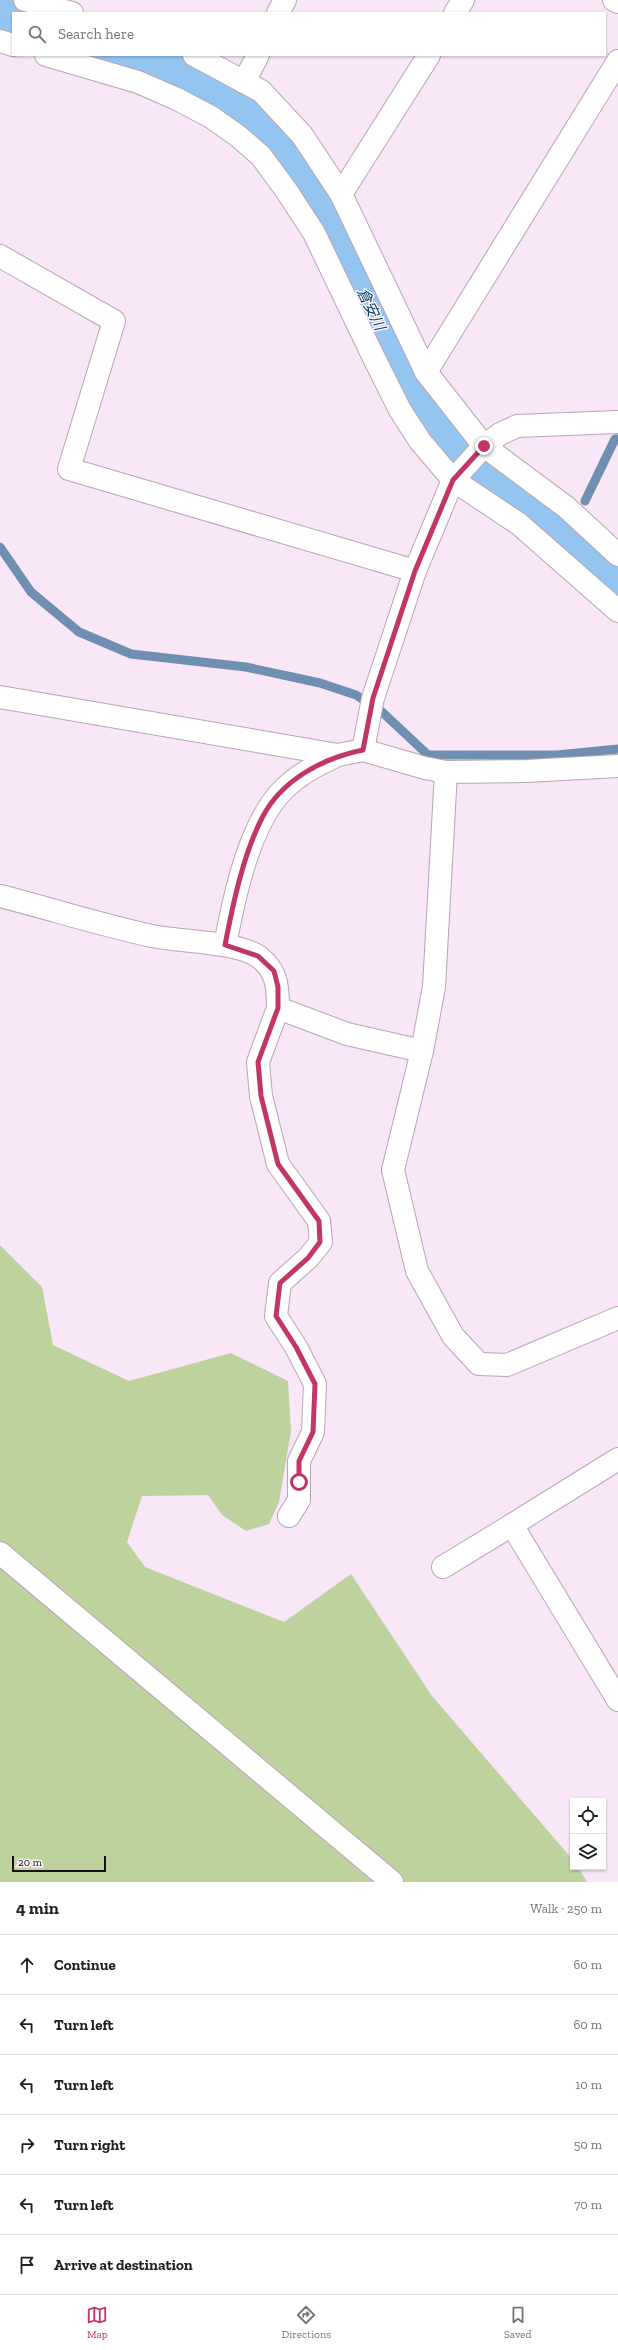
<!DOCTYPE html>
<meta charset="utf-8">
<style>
body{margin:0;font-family:"Zilla Slab","Noto Sans JP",serif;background:#f2f2f2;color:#202124}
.controls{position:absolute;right:12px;bottom:12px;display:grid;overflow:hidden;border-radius:0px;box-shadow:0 1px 3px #0004}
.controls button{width:36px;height:36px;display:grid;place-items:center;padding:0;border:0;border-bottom:1px solid #e0e0e0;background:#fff;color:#202124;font:20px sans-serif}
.scale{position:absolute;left:12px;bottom:10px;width:94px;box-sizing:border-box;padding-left:4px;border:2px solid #171117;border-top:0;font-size:11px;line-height:14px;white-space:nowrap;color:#171117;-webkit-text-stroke:3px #fff7fe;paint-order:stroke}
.stop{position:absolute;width:12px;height:12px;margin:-9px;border:3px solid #c33564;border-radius:50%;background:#fff}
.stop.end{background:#c33564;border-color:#fff;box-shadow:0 1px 4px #0008}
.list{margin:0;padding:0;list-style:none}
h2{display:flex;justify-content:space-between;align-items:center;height:52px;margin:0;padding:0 16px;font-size:17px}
h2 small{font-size:13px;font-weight:400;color:#757577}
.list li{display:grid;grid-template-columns:26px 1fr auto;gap:12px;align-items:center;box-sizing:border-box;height:60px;padding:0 16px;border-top:1px solid #e0e0e0}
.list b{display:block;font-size:15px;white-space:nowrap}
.list em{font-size:13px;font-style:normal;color:#757577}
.icon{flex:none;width:22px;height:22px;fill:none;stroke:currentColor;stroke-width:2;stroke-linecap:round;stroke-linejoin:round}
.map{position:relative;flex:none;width:618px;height:1882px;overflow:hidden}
.search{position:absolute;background:#fff;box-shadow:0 1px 3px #0004;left:12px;right:12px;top:12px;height:44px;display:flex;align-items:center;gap:10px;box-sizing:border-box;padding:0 14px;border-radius:0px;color:#757577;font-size:15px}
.sheet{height:412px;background:#fff}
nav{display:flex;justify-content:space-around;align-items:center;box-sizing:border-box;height:56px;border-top:1px solid #e0e0e0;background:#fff;font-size:11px;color:#757577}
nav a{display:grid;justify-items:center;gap:2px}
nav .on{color:#c33564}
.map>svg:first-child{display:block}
.green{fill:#bdd29d}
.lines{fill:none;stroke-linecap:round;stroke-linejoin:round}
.stream{stroke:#6e8fb0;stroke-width:9}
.river{stroke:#94c5f1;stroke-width:57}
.street-casing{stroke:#b7a5b5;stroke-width:24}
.secondary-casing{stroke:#b7a5b5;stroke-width:24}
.street{stroke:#fff;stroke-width:22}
.secondary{stroke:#fff;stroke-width:22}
.route{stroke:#c33564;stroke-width:5}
.labels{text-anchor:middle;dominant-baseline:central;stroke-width:3;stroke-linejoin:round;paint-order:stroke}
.water-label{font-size:15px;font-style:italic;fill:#08426a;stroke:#fff7fe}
</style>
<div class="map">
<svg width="618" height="1882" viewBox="0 0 618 1882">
<rect width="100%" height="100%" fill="#f9e6f7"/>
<!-- green -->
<polygon class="green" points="0,1245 42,1287 53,1345 129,1381 231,1353 288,1381 291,1431 279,1502 269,1524 246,1531 222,1515 208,1495 142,1496 127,1542 145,1567 284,1622 351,1574 432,1696 573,1860 573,1867 578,1867 587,1882 0,1882"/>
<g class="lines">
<!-- stream -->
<g class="stream">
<polyline points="585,501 615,439 618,439"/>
<polyline points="559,536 570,523"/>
<polyline points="0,547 31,592 79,632 131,654 246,667 320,683 356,695 381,711 428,755 557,755 618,749"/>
</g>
<!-- river -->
<g class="river">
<polyline points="0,22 13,26"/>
<polyline points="116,55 225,100 275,142 323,212 415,396 457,450 618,585"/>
</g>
<defs>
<g id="street">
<polyline points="25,0 72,13"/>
<polyline points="614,0 618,2"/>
<polyline points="278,13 285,0"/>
<polyline points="455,13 463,0"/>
<polyline points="0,41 13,45"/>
<polyline points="46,55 138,82 177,99 211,117 238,136 261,156 286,190 314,233 373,356 400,410 420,441 453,480 519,524 618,611"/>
<polyline points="194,55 261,91 302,135 341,194 426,372 484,446 566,507 618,555"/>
<polyline points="244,82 258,55"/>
<polyline points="341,194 429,55"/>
<polyline points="0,256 114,321 69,469 415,571"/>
<polyline points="426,372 618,61"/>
<polyline points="0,697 338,755 363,750 425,768 446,772 527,771 618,766"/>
<polyline points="363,750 373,698 415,571 453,480 484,446 500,434 517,426 618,422"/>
<polyline points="446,772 434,987 422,1051 393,1170 417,1271 453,1336 479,1364 507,1365 618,1318"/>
<path d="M0,896C51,909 101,925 152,936C180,942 237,941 259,957C277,971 278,986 278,1008L347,1034L422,1051"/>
<path d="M225,945C234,898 249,823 284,789C299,774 319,764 338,755"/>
<polyline points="278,1008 258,1062 261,1096 278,1164 319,1221 321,1242 308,1258 280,1283 276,1316 296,1347 315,1384 313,1432 299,1461 299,1500 289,1516"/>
<polyline points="618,1459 512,1525 618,1700"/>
<polyline points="443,1567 512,1525"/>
</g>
<polyline id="secondary" points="0,1553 392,1882"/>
</defs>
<!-- street casing -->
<use href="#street" class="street-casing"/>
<!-- secondary casing -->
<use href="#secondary" class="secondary-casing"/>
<!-- street -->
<use href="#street" class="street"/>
<!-- secondary -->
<use href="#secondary" class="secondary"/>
</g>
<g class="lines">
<!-- route -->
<path class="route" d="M299,1482V1461L313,1432L315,1384L296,1347L276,1316L280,1283L308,1258L320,1242L319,1221L278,1164L261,1096L258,1062L278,1008V987L274,971L258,956L225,945C233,904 243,855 262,818C281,780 323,758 363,750L373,698L415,571L453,480L484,446"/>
</g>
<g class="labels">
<!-- water labels -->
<g class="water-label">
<text transform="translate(371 309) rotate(64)">倉安川</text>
</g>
</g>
</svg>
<div class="controls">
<button><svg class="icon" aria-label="locate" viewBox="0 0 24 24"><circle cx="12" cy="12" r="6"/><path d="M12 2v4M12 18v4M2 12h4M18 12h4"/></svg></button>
<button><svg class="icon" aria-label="layers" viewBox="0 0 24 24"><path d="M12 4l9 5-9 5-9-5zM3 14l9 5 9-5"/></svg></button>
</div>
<div class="scale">20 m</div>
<div class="stop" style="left:299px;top:1482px"></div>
<div class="stop end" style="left:484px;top:446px"></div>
<div class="search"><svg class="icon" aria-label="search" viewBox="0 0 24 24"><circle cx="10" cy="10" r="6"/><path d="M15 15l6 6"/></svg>Search here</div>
</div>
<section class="sheet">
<h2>4 min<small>Walk · 250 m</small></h2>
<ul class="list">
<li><svg class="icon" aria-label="ahead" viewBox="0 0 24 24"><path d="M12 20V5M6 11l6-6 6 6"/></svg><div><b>Continue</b></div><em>60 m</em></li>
<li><svg class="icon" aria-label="left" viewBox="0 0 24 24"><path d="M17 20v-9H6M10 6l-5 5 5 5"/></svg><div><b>Turn left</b></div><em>60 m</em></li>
<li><svg class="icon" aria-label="left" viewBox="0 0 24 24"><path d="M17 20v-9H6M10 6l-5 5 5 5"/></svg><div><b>Turn left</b></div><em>10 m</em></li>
<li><svg class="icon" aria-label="right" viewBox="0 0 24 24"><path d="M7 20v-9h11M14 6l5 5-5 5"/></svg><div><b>Turn right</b></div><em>50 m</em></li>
<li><svg class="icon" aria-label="left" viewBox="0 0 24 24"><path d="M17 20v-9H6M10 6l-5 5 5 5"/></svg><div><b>Turn left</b></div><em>70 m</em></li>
<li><svg class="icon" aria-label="arrive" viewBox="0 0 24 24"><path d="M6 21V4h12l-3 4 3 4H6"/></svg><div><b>Arrive at destination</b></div></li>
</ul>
</section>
<nav>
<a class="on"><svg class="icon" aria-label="map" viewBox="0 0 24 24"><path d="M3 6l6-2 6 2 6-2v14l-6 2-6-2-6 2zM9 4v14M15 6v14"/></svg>Map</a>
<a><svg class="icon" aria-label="directions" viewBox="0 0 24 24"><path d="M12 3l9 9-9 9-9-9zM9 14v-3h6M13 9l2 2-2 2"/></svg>Directions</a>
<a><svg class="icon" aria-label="saved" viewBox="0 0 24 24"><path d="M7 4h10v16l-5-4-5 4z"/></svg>Saved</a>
</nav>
